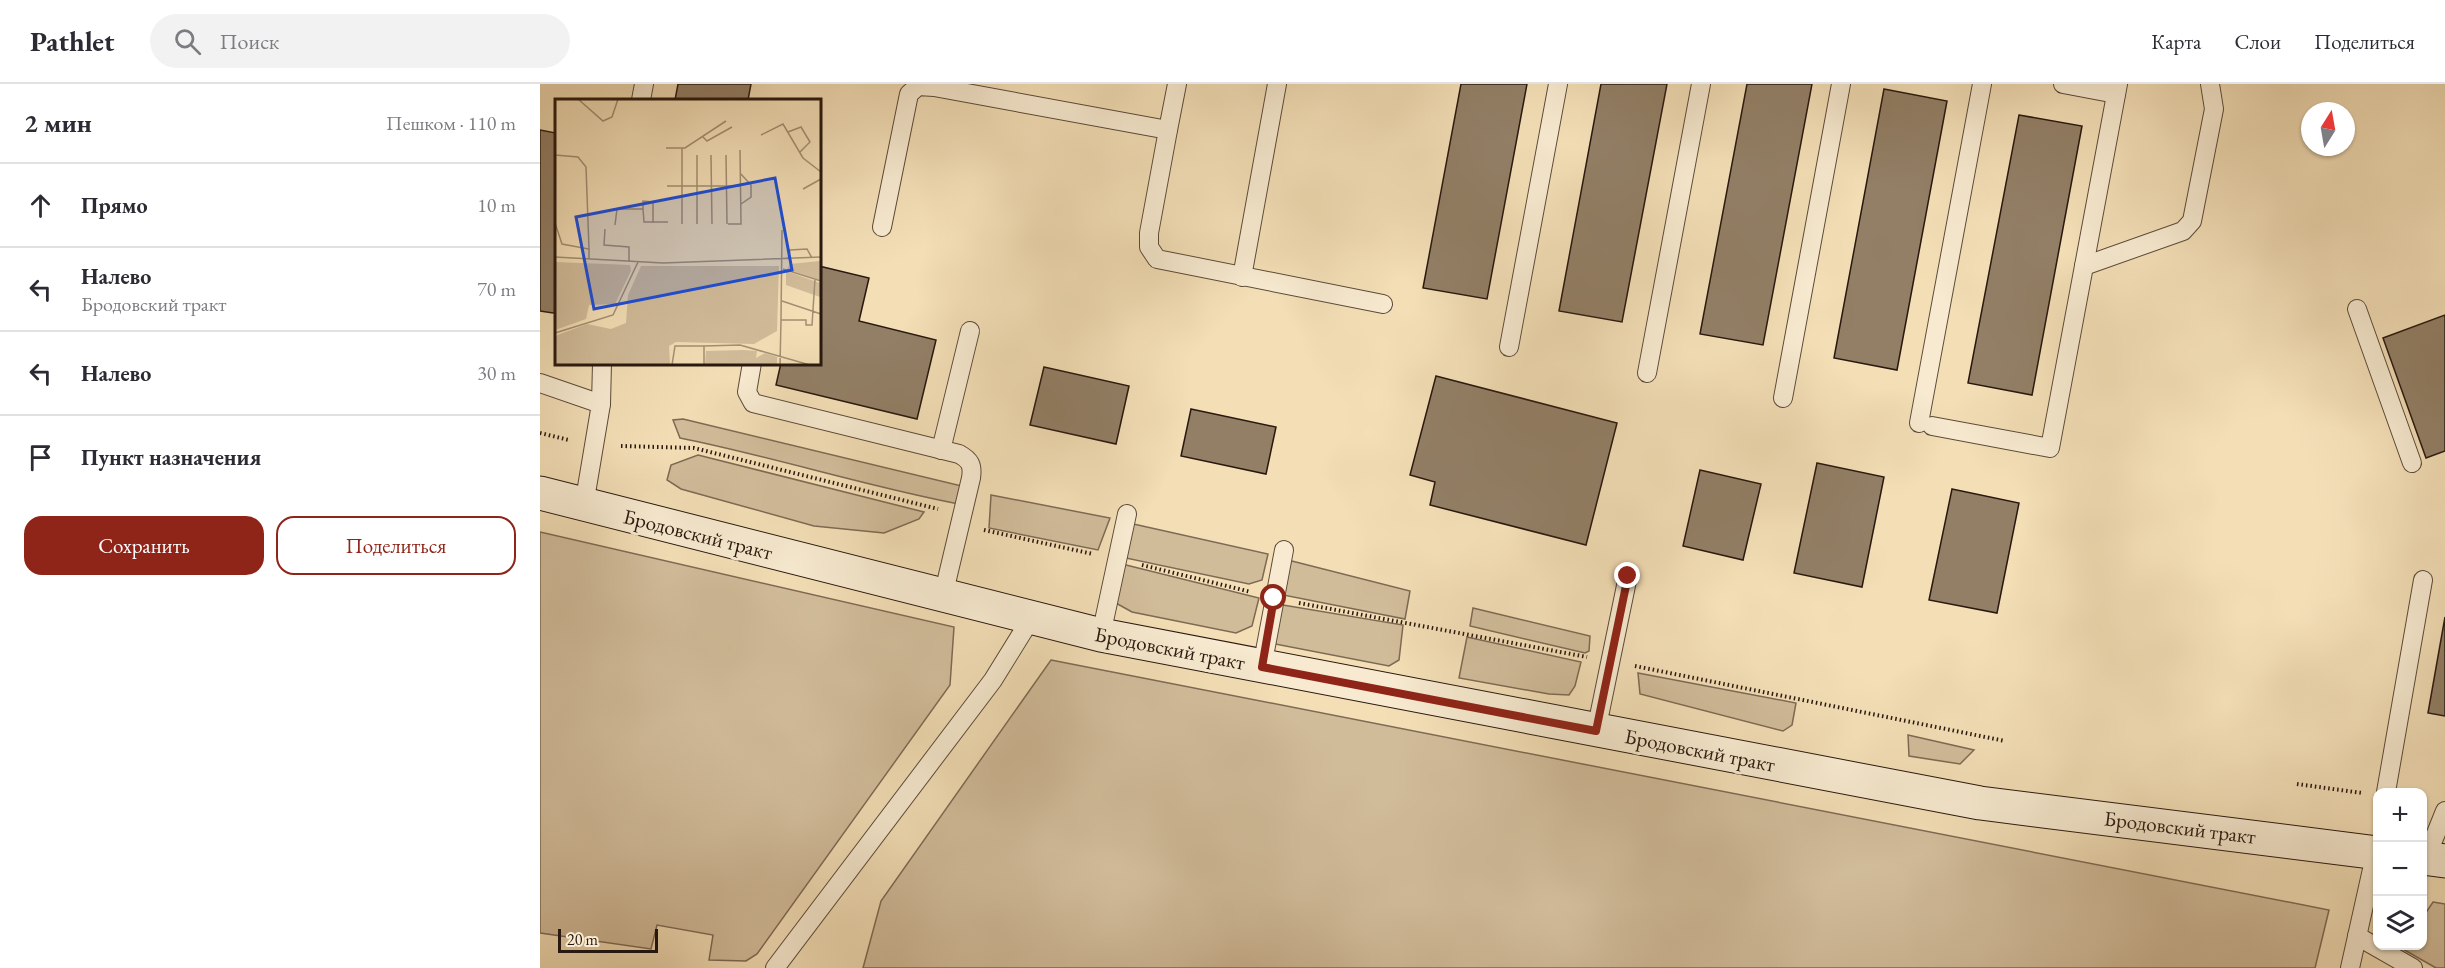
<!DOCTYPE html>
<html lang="ru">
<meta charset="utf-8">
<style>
body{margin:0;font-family:"EB Garamond",serif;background:#f2f2f3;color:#2b2b33}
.controls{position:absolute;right:18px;bottom:18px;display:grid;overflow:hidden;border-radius:12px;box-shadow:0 2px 4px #0004}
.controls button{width:54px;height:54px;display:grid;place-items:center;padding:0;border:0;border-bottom:2px solid #e1e1e2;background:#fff;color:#2b2b33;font:30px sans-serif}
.compass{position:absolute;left:1761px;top:18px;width:54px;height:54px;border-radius:50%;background:#fff;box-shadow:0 2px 4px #0004;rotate:11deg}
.scale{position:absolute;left:18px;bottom:15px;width:100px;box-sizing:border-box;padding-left:6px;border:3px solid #29180f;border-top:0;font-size:16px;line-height:21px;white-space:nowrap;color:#29180f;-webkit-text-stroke:4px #f7ead0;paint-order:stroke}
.stop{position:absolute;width:18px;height:18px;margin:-14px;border:4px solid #8f2418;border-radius:50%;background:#fff}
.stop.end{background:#8f2418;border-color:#fff;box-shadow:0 2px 6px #0008}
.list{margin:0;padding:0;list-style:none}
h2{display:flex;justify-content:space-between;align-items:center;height:78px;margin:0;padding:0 24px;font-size:26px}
h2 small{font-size:20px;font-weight:400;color:#7c7c81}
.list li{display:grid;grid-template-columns:39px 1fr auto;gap:18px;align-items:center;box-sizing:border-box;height:84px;padding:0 24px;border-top:2px solid #e1e1e2}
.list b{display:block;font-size:22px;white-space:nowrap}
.list p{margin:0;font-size:20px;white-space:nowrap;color:#7c7c81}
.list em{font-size:20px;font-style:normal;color:#7c7c81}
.actions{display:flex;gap:12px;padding:18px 24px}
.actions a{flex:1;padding:14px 0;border:2px solid #8f2418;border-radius:18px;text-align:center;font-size:21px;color:#8f2418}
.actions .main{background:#8f2418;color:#fff}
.icon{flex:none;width:33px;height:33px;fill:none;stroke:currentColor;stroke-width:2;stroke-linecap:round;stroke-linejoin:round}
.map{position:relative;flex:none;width:1905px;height:884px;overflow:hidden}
header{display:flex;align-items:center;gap:36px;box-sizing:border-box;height:84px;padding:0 30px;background:#fff;border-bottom:2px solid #e1e1e2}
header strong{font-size:28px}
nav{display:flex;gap:33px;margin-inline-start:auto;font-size:21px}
.search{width:420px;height:54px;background:#f2f2f3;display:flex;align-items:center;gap:15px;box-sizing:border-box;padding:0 21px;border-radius:33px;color:#7c7c81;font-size:22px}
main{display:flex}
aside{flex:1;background:#fff}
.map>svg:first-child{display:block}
.green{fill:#d1bc9a;stroke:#7d6a54;stroke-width:1.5}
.building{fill:#927f66;stroke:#29180f;stroke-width:1.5}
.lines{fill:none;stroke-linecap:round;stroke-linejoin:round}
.lane-casing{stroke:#5c4a39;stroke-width:20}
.secondary-casing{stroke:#29180f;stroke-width:35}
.path{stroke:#29180f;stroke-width:4;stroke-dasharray:1.5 3;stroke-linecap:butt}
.lane{stroke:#f7ead0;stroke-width:18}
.secondary{stroke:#f7ead0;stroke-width:33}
.route{stroke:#8f2418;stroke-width:8}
.labels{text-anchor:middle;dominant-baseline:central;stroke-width:6;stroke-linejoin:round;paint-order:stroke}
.street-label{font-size:21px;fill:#29180f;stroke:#f7ead0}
.inset-road{fill:none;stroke:#a28f73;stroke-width:1.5}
.view{fill:#1d4ed8;fill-opacity:0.15;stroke:#1d4ed8;stroke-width:3}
.inset-edge{fill:none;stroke:#29180f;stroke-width:3}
</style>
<header>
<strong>Pathlet</strong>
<div class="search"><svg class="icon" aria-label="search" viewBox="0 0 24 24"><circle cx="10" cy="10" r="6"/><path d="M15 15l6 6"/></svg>Поиск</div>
<nav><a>Карта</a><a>Слои</a><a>Поделиться</a></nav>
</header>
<main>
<aside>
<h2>2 мин<small>Пешком · 110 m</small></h2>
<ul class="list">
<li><svg class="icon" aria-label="ahead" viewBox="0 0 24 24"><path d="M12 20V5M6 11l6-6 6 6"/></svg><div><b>Прямо</b></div><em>10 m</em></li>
<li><svg class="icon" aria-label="left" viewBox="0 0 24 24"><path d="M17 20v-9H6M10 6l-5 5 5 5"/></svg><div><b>Налево</b><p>Бродовский тракт</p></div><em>70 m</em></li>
<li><svg class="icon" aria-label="left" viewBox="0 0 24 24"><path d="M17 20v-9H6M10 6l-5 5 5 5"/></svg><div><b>Налево</b></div><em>30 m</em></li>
<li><svg class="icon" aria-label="arrive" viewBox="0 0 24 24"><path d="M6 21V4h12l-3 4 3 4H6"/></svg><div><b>Пункт назначения</b></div></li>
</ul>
<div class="actions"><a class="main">Сохранить</a><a>Поделиться</a></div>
</aside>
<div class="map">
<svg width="1905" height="884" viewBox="0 0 1905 884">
<rect width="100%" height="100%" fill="#f3deb6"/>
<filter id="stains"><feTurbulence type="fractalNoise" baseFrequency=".00333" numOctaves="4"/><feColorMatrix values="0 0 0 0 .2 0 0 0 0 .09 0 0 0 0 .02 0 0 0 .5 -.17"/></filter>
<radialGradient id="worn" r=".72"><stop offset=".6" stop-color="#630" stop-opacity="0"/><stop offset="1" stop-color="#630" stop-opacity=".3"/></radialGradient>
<!-- green -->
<g class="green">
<path d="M143,335L430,404L424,421C328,403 235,373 140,354L133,336Z"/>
<polygon points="158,371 384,428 379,435 344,449 274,442 141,405 127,396 131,381"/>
<polygon points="451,411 570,434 558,466 449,444"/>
<polygon points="589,439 728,470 722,496 709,500 581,473"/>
<polygon points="0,448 414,543 410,601 217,870 206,877 169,876 173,851 117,841 111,865 0,849"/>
<polygon points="744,475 870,507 865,535 738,510"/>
<polygon points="582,480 719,514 712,542 696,549 592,528 574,518"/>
<polygon points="737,520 863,541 859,576 849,582 730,559"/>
<polygon points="933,524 1050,552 1049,567 1045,569 930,542"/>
<polygon points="927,553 1041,578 1035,602 1029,611 1009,610 919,594"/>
<polygon points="511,576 1789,826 1775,884 323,884 341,817"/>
<polygon points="1098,589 1256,619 1252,641 1243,647 1100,610"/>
<polygon points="1368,651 1434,666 1420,680 1369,672"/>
<polygon points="1893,818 1905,820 1905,884 1896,884 1861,864 1863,862 1882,862 1883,833"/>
</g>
<!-- building -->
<g class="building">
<polygon points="138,0 211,0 208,16 135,16"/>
<polygon points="921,0 987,0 947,215 883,204"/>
<polygon points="1061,0 1127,0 1082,238 1019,227"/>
<polygon points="1207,0 1272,0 1223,261 1160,250"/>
<polygon points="1344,5 1407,17 1357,286 1294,274"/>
<polygon points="1479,31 1542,42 1492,311 1428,299"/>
<polygon points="0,46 16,49 16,227 13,229 0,227"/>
<polygon points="279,182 329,194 319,237 396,256 377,335 236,301 241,279 279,279"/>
<polygon points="1905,231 1905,367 1886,374 1843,254"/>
<polygon points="504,283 589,302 576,360 490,341"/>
<polygon points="896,292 1077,339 1046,461 890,421 895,398 870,391"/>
<polygon points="651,325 736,343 726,390 641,372"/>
<polygon points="1277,379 1344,393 1322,503 1254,489"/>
<polygon points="1160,386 1221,400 1203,476 1143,462"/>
<polygon points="1412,405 1479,419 1457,529 1389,516"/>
<polygon points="1905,533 1905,632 1888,629"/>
</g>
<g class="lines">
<defs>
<g id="lane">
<polyline points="1523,0 1576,10"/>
<polyline points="101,16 104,0"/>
<polyline points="628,46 637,0"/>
<polyline points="342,143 369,10 378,2 394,3 628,46 609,149 609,163 617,175 843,220"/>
<polyline points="1544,182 1643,147 1652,137 1674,25 1670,0"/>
<polyline points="702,193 737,0"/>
<polyline points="1817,225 1872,379"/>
<polyline points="969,263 1018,0"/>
<path d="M212,279L207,308L213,319L419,370C430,376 433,381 431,394L403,512"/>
<polyline points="1107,289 1161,0"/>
<polyline points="0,299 61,320 44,421"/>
<polyline points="1243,314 1301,0"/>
<polyline points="61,320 62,279"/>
<polyline points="1379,339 1442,0"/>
<polyline points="1392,342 1510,364 1578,0"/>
<polyline points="401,366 430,247"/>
<polyline points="561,551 587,430"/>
<polyline points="722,583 744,466"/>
<polyline points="1056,647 1088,492"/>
<polyline points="1846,708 1883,496"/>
<polyline points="1886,774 1905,727"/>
<polyline points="1817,852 1873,884"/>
<polyline points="235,884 453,596 492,533"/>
<polyline points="1810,884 1837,763"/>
</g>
<g id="secondary">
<polyline points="0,409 561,551 1440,719 1838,769"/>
<polyline points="1882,774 1905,777"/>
</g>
</defs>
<!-- lane casing -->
<use href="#lane" class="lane-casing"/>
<!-- secondary casing -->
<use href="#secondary" class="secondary-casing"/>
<!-- path -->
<g class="path">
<polyline points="0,349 29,356"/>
<polyline points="81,362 154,364 398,425"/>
<polyline points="444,446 553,470"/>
<polyline points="602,481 711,508"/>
<polyline points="759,519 1047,573"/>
<polyline points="1095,582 1465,657"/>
<polyline points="1757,700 1822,709"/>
</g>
<!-- lane -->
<use href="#lane" class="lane"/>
<!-- secondary -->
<use href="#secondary" class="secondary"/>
</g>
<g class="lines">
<!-- route -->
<polyline class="route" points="734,514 722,583 1056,647 1088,492"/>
</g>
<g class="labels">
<!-- street labels -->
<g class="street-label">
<text transform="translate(158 450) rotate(14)">Бродовский тракт</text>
<text transform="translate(630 564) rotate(11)">Бродовский тракт</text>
<text transform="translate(1160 666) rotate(11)">Бродовский тракт</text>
<text transform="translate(1640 743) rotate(7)">Бродовский тракт</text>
</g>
</g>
<!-- overview -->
<g transform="translate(15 15)">
<rect width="266" height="266" fill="#f3deb6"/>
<path d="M265,162V181L232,170L235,165ZM0,163L75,166L76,172L60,205L34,206L31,220L0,231ZM86,167H224L222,232L199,245L121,243L114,247L115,265L0,266V237L32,225L56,230L71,224L73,196ZM231,172L265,184V198L231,186ZM189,251L202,252L201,259L210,254L222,258V265H150L151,252Z" fill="#d1bc9a"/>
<path class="inset-road" d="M23,0L48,22L57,18L63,0M233,33L246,28L255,43L245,53M206,36L228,25L248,59L266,73M148,38L152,42L177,28M111,49H130L171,22M127,49V125M0,56L23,58L31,68L34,150M142,56V125M156,56L157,125M171,56L172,125M185,74L196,86V98L186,105M112,87H186M248,90L266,80M88,110V102L98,103V124M0,124L7,145L34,150V161M173,125H186L185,51M60,126L62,110H88L89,123H113M50,130L49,146L74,148V163M227,131L226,221H251V226H257L260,180M0,158L108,164L266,158M233,160L235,151L252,150L257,159M228,170L266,182M227,202L266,215M0,234L58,216L83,163M117,266L120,247H149M149,266V247L185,246L255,266M225,266L226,221"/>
<path class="view" d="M220,79L237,171L39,210L21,118Z"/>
<rect width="266" height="266" class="inset-edge"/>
</g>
<rect width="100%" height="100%" filter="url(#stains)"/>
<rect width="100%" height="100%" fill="url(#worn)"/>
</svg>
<div class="controls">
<button>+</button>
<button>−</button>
<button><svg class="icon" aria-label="layers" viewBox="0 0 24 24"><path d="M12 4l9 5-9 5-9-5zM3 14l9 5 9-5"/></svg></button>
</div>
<svg class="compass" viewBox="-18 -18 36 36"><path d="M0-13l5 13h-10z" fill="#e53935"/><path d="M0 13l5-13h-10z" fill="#7c7c81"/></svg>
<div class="scale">20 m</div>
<div class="stop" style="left:734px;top:514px"></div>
<div class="stop end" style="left:1088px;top:492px"></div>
</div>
</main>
